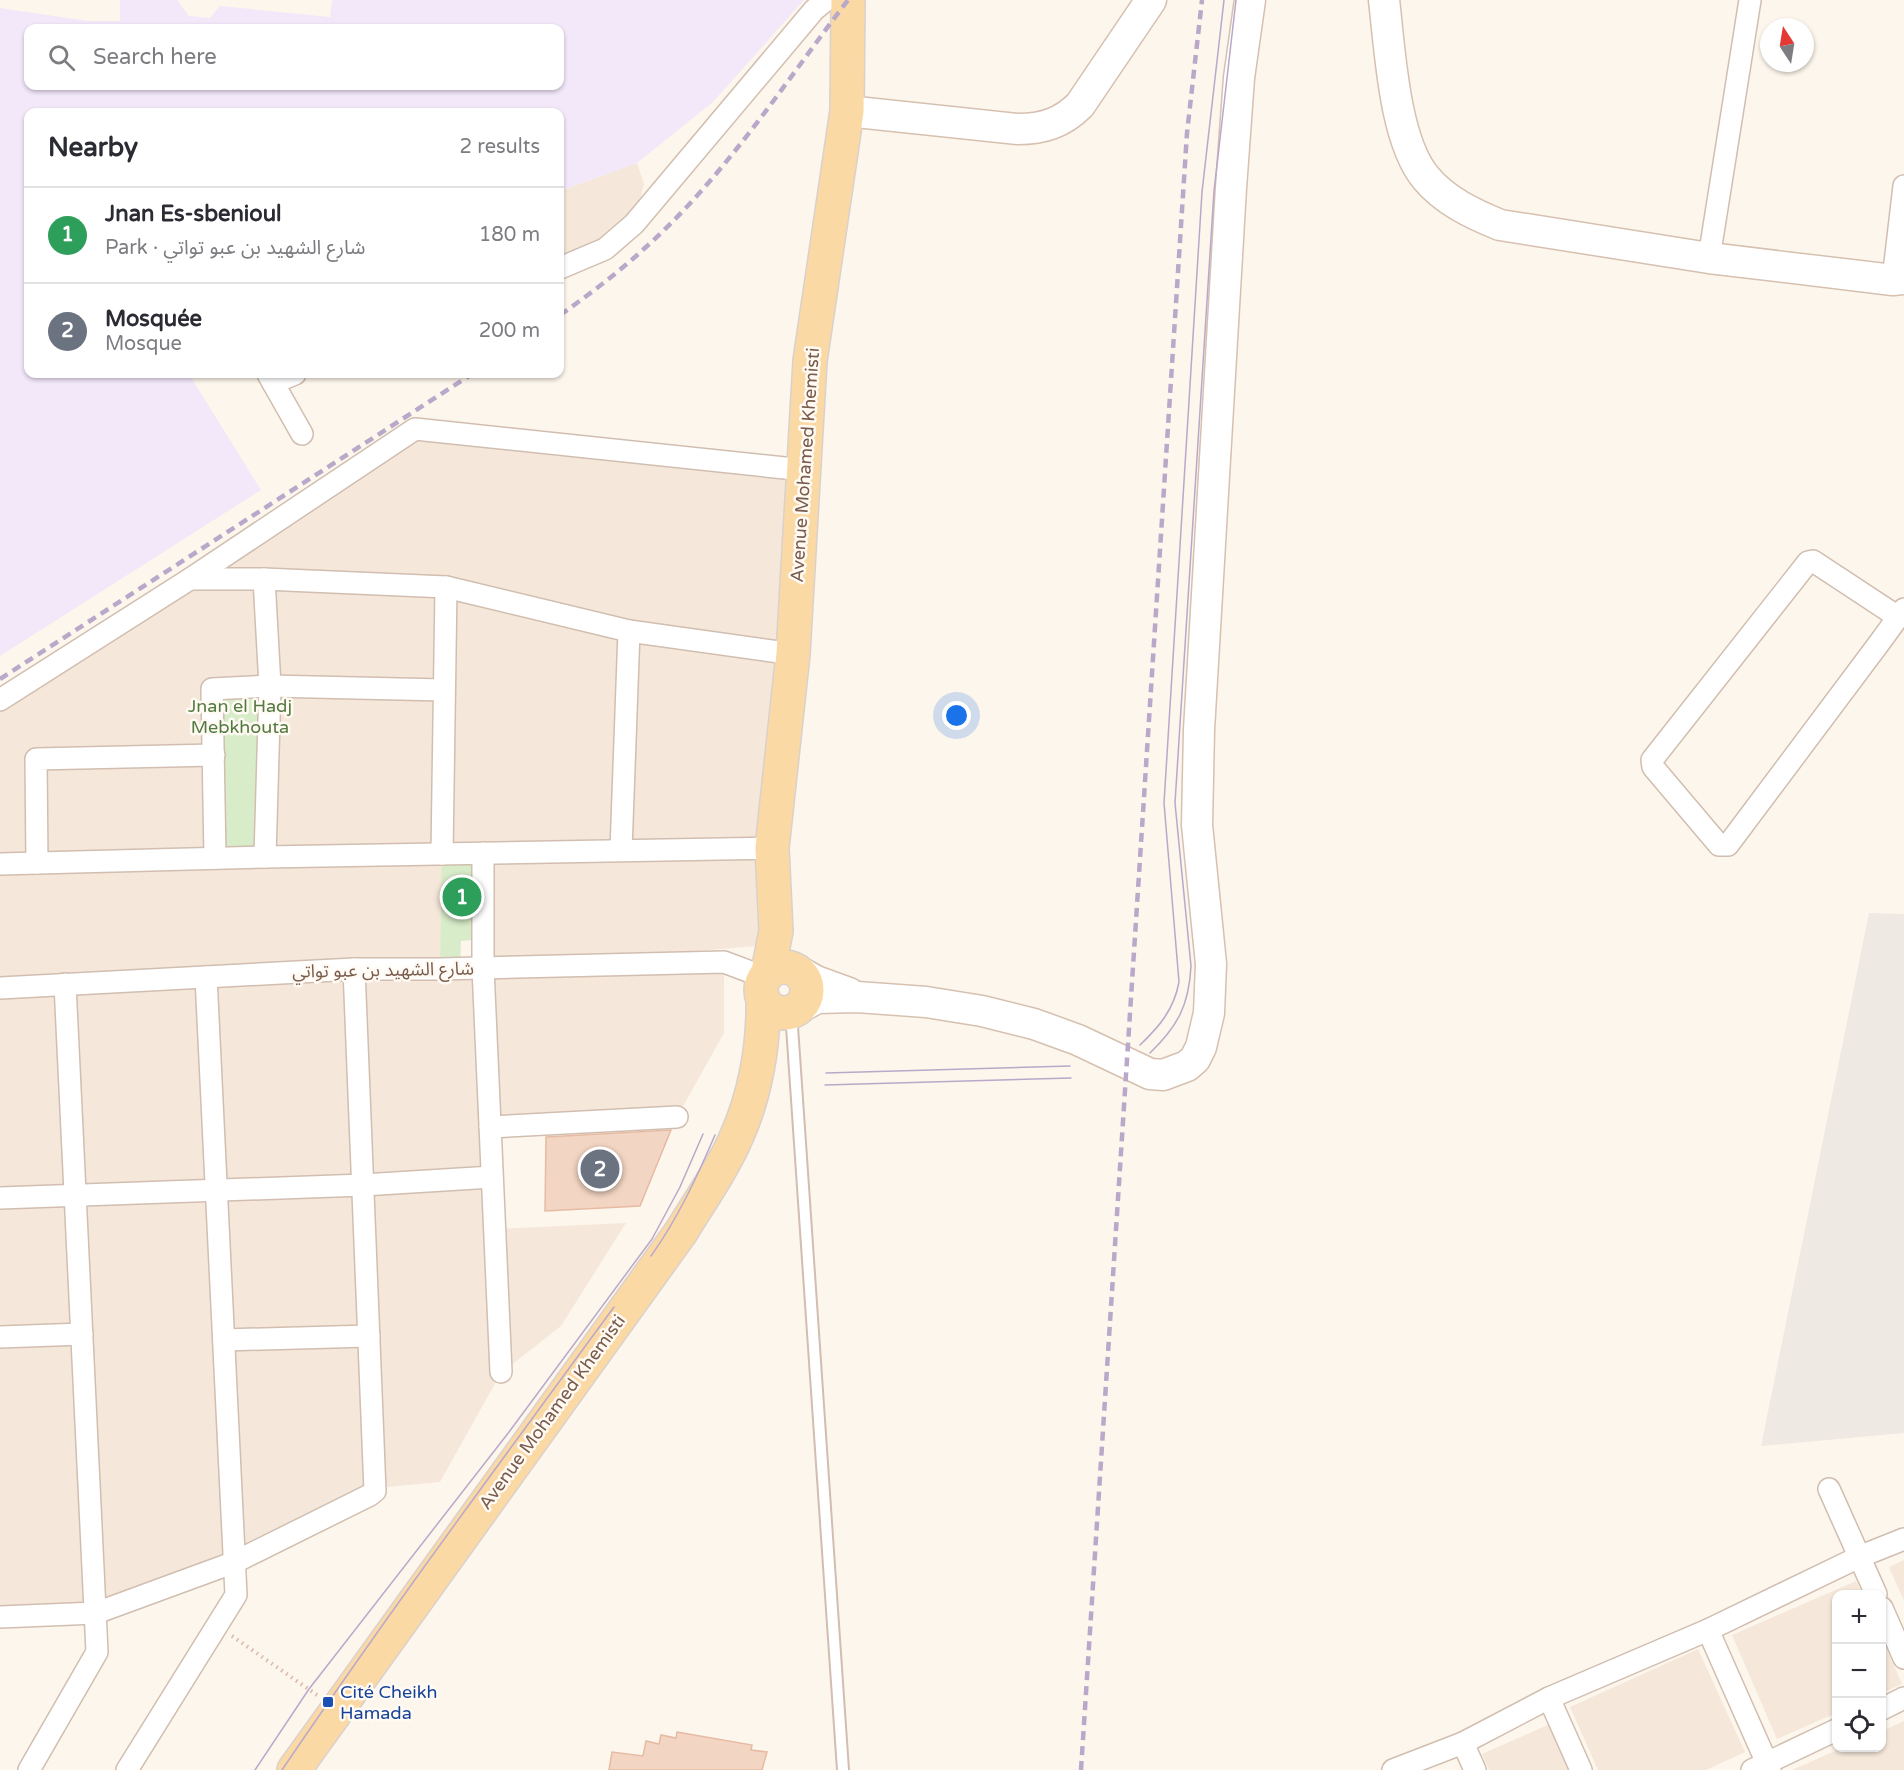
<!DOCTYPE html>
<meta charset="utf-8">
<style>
body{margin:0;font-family:"Varela Round","Noto Sans Arabic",sans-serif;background:#f7f7f7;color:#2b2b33}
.controls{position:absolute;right:18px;bottom:18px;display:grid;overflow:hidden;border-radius:12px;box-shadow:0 2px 4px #0004}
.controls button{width:54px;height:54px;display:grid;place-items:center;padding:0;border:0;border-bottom:2px solid #e1e1e2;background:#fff;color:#2b2b33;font:30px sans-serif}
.compass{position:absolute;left:1760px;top:18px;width:54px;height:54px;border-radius:50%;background:#fff;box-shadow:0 2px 4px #0004;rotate:348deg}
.you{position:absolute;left:957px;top:716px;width:21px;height:21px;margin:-15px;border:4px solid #fff;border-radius:50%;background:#1a73e8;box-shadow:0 0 0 9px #1a73e833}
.badge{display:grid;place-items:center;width:39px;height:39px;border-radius:50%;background:#e76f51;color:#fff;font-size:20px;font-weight:700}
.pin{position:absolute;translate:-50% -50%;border:3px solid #fff;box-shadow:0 2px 6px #0006}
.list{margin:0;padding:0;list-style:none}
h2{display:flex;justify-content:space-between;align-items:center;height:78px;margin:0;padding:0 24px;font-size:26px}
h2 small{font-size:20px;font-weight:400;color:#7c7c81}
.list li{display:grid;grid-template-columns:39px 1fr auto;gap:18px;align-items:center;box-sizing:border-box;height:96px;padding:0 24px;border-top:2px solid #e1e1e2}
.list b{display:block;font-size:22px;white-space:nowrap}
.list p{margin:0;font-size:20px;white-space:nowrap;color:#7c7c81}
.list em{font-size:20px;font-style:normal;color:#7c7c81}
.icon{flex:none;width:33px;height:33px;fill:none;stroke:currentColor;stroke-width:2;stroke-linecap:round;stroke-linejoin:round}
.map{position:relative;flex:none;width:1904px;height:1770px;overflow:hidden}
.search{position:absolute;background:#fff;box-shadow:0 2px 4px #0004;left:24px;top:24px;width:540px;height:66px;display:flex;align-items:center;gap:15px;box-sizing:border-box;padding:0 21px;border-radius:12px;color:#7c7c81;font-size:22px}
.panel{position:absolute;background:#fff;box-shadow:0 2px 4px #0004;left:24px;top:108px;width:540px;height:270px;border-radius:12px}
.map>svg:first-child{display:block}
.residential{fill:#f5e8da;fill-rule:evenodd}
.industrial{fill:#efe9e4}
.education{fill:#f3e8fa;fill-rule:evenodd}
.green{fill:#d8ecc9}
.building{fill:#f3d5c3;stroke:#e6bba3;stroke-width:1.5}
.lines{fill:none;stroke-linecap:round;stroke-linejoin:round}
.lane-casing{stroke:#d1beb0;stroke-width:14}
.street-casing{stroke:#d1beb0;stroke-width:24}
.secondary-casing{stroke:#d6c0b0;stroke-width:33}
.primary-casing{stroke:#dad1cd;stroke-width:36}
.path{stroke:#d9b8a5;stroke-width:4;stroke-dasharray:1.5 4.5;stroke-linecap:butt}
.lane{stroke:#fff;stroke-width:10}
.street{stroke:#fff;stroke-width:21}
.secondary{stroke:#fff;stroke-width:30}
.primary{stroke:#fbd9a5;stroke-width:33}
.tram{stroke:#b9a8c9;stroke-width:1.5}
.rail{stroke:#b9a8c9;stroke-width:4.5;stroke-dasharray:9 6;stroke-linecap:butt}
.transit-dot{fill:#1a4fb4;stroke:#fffaf3;stroke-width:2}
.labels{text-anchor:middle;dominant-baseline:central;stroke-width:5;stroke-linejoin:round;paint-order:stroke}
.street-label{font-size:18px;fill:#7a5c4d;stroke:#fffaf3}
.park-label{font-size:18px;fill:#537a41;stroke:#fffaf3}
.transit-label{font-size:18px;fill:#164399;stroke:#fffaf3;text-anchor:start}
</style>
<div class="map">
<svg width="1904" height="1770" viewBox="0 0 1904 1770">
<rect width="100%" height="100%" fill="#fdf6ec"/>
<!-- residential -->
<g class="residential">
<polygon points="637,163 644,184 634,224 560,268 560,191"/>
<path d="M415,429L804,470L793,654L758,946L492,967L724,971V1033L677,1117L490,1128L495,1229L626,1223L561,1326L501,1373L440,1482L354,1490L218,1563L79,1617L0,1621V700ZM482,853L483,968L440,969Z"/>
<polygon points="1904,1560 1904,1601 1889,1567"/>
<polygon points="1856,1581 1862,1594 1836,1594 1836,1713 1777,1739 1732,1635"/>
<polygon points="1882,1638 1902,1684 1882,1693"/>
<polygon points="1698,1649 1745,1752 1706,1770 1598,1770 1570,1707"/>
<polygon points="1904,1721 1904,1770 1792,1770 1842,1748 1882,1748 1882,1731"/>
<polygon points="1550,1724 1570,1770 1489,1770 1482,1754"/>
</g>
<!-- industrial -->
<polygon class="industrial" points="1869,913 1904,914 1904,1433 1761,1446"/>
<!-- education -->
<path class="education" d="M120,0H177L189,16L210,18L220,6L330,17L332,0H804L713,102L637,163L560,191V112H28V374H189L261,490L0,656V8L88,21H120ZM28,28H560V86H28Z"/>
<!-- green -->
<g class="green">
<polygon points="270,686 265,857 215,858 212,689"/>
<polygon points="483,853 483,939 461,941 460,968 440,969 442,854"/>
</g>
<!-- building -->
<g class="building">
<polygon points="671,1130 640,1206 545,1211 546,1137"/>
<polygon points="677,1732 752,1745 751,1750 767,1752 762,1770 609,1770 612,1752 643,1756 646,1741 659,1744 661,1735 676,1738"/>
</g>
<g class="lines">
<defs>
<polyline id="lane" points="791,1012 843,1770"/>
<g id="street">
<polyline points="1709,258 1750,0"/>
<polyline points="560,268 605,249 634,224 814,10 826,0"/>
<polyline points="1893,280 1904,186"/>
<polyline points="268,374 302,434"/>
<polyline points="273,383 295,374"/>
<polyline points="190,579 264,579 446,587 629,631 793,654"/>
<polyline points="264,579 270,686 265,857"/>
<polyline points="1898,617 1813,561 1808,562 1652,760 1653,767 1719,845 1728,845 1880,642 1904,609"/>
<polyline points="0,700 190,579 415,429 804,470"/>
<polyline points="621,850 629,631"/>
<polyline points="483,853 483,968 501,1372"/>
<polyline points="442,854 446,587"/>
<polyline points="215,858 212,689 270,686 443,690"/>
<polyline points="37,863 36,759 214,755"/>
<polyline points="0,864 265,857 772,848"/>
<polyline points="0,988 354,969 440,969 724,962 764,977"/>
<polyline points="490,1127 677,1117"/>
<polyline points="0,1198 363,1185 492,1177"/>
<polyline points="0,1337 82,1334"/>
<polyline points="224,1340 369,1336"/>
<polyline points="1829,1489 1876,1594"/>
<polyline points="1882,1608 1904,1658"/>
<polyline points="0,1617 96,1613 235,1562 370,1495 375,1491 354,969"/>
<polyline points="1708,1630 1770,1770"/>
<polyline points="1549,1698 1581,1770"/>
<polyline points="1882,1709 1904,1698"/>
<polyline points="1463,1743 1475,1770"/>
<polyline points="29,1770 97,1652 65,984"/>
<polyline points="127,1770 236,1595 206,977"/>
<polyline points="1393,1770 1463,1743 1549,1698 1708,1630 1859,1557 1904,1539"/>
<polyline points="1752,1770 1836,1730"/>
</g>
<g id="secondary">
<path d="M1384,0C1390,50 1394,140 1426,178C1445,201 1473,214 1500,225L1709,258L1893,280L1904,279"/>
<path d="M847,111L1018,129C1043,129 1062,123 1080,105L1151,0"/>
<polyline points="798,971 816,981 849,993"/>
<polyline points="797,1009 817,998 857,997 926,1002 982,1011 1034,1024 1078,1040 1150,1074 1163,1075 1187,1066 1195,1059 1201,1047 1209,1013 1211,964 1197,825 1199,730 1231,188 1239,78 1250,0"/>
</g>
<g id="primary">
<circle cx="784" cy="990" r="23"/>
<polyline points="768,972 776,931 772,848 793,654 810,361 847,111 848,0"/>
<path d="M294,1770L681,1232C699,1202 721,1172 735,1140C755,1097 764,1046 763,999"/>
</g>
</defs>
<!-- lane casing -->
<use href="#lane" class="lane-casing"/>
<!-- street casing -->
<use href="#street" class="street-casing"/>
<!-- secondary casing -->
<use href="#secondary" class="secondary-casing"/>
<!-- primary casing -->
<use href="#primary" class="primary-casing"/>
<!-- path -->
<polyline class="path" points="232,1636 317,1695"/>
<!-- lane -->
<use href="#lane" class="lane"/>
<!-- street -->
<use href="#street" class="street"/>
<!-- secondary -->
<use href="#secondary" class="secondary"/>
<!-- primary -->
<use href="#primary" class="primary"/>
<!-- tram -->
<g class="tram">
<path d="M1140,1045C1160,1026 1174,1009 1179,982L1164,803L1202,192L1224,0"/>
<path d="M1150,1053C1178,1026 1189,1005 1191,966L1175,803L1214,191L1236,0"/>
<polyline points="826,1073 1070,1066"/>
<polyline points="825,1085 1071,1078"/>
<path d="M651,1256C678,1218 697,1177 715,1135"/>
<polyline points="255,1770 309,1689 509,1432 652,1239 680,1187 703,1134"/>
<path d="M282,1770C388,1613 502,1460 614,1307"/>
</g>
<!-- rail -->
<g class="rail">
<path d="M560,315C590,294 619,272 646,247C725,176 784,84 848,0"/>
<polyline points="0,679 472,374"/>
<polyline points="1081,1770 1187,133 1202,0"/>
</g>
</g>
<!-- markers -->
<rect class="transit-dot" x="322" y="1696" width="12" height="12" rx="3"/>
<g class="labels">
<!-- street labels -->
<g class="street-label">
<text transform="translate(805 465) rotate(-86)">Avenue Mohamed Khemisti</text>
<text transform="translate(383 970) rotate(-1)">شارع الشهيد بن عبو تواتي</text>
<text transform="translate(552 1412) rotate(-54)">Avenue Mohamed Khemisti</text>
</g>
<!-- park labels -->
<g class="park-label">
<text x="240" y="706">Jnan el Hadj<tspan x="240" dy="21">Mebkhouta</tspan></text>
</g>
<!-- transit labels -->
<g class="transit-label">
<text x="340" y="1692">Cité Cheikh<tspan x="340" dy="21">Hamada</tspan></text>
</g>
</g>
</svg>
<div class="controls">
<button>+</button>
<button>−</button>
<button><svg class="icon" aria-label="locate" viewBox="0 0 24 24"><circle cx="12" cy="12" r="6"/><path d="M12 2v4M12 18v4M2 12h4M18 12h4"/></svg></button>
</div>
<svg class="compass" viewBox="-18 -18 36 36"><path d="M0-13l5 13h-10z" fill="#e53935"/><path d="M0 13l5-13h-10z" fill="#7c7c81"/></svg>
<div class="you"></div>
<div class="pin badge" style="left:462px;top:897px;background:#2e9e5b">1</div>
<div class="pin badge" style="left:600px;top:1169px;background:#6b7280">2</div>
<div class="search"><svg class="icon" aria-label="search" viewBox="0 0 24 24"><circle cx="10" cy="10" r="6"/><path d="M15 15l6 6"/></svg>Search here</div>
<section class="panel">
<h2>Nearby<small>2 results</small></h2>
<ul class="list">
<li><span class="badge" style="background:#2e9e5b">1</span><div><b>Jnan Es-sbenioul</b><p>Park · شارع الشهيد بن عبو تواتي</p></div><em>180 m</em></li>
<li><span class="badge" style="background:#6b7280">2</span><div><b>Mosquée</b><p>Mosque</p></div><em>200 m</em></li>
</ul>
</section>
</div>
